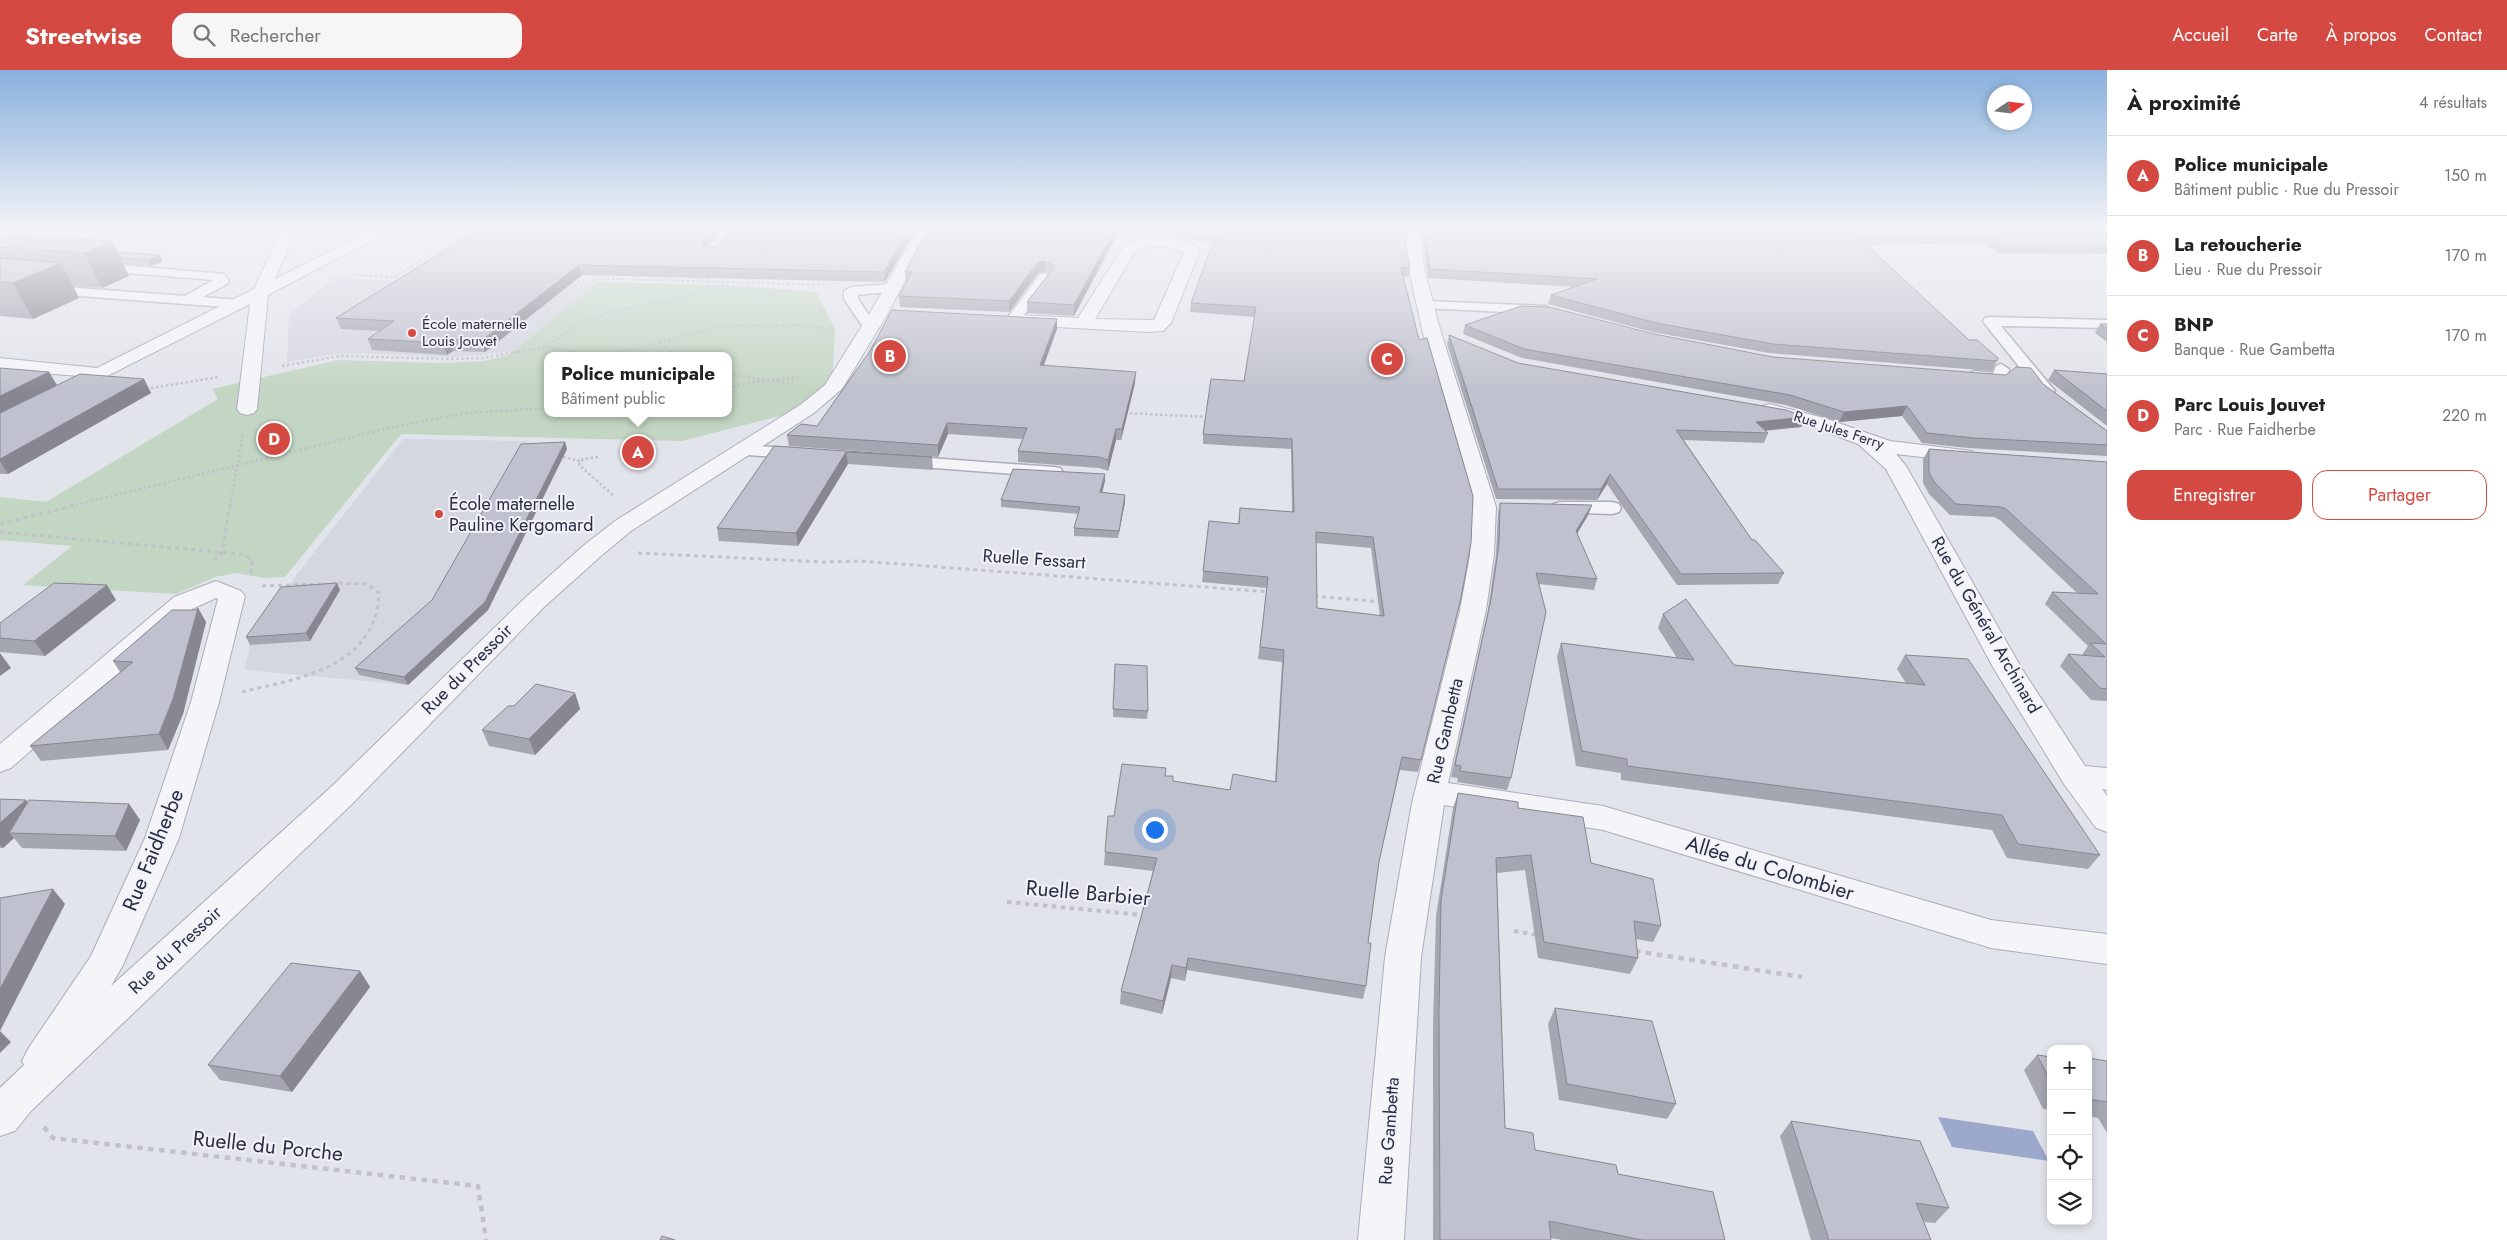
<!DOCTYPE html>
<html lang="fr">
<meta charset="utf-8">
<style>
body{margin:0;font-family:Jost,sans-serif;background:#f6f6f6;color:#222}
.controls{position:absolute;right:15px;bottom:15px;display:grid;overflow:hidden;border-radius:10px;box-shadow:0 2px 8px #0003}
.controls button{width:45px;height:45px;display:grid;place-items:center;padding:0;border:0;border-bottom:1px solid #e0e0e0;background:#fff;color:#222;font:25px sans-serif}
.compass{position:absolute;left:1987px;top:15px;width:45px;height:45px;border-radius:50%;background:#fff;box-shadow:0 2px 8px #0003;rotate:77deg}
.you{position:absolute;left:1154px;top:759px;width:18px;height:18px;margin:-12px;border:4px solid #fff;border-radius:50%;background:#1a73e8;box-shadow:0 0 0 8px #1a73e833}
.badge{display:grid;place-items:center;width:32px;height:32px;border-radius:50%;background:#d44a42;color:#fff;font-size:16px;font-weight:700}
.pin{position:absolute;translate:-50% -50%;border:2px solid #fff;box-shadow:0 1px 5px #0006}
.popup{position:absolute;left:544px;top:282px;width:188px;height:65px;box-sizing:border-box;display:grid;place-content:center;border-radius:10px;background:#fff;filter:drop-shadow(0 1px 4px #0005);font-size:16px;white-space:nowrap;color:#767676}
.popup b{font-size:19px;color:#222}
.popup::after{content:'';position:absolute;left:50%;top:100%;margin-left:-10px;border:10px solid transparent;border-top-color:#fff}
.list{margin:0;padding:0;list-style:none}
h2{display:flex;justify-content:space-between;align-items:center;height:65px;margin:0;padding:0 20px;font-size:21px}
h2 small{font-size:16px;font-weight:400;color:#767676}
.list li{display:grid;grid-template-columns:32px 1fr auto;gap:15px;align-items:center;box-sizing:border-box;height:80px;padding:0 20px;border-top:1px solid #e0e0e0}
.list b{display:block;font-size:19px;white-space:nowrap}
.list p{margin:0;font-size:16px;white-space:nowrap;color:#767676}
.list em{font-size:16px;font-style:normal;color:#767676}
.actions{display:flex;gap:10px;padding:15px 20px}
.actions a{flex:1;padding:11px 0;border:1px solid #d44a42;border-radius:15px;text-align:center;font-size:18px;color:#d44a42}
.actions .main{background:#d44a42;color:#fff}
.icon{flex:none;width:28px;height:28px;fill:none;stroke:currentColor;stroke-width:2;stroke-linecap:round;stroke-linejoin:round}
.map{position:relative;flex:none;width:2107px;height:1170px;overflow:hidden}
header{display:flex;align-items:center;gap:30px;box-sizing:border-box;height:70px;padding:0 25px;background:#d44a42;color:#fff}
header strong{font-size:24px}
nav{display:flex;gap:28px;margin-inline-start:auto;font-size:18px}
.search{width:350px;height:45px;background:#f6f6f6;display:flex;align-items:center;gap:12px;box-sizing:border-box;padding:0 18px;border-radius:15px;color:#767676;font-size:19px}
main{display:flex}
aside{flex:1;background:#fff}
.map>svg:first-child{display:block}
.built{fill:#d4d6e0}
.green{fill:#c3d5c3;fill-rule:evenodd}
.water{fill:#9ca9cc}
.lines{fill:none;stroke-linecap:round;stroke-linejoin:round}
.lane-casing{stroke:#aaadb9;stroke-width:3}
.street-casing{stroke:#aaadb9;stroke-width:2}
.path-far4{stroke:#c0c1ca;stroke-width:2;stroke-dasharray:2.5 2.5;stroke-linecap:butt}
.path-far3{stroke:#c0c1ca;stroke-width:2.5;stroke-dasharray:2.5 2.5;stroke-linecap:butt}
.path-far2{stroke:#c0c1ca;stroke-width:3;stroke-dasharray:4 4;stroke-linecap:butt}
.path-far1{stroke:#c0c1ca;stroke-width:4;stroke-dasharray:4.5 4.5;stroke-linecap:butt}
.path{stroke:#c0c1ca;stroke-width:4.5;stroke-dasharray:5.5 5.5;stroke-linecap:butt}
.lane{fill:#f5f5f9;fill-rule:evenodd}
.street{fill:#f5f5f9;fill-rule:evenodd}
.wall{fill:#a4a6b1;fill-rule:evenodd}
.shaded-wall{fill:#868790}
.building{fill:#bfc1ce;stroke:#868790;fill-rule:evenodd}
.poi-dot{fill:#d44a42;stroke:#f2f3f8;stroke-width:2}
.labels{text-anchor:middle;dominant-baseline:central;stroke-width:4;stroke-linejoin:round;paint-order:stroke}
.far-poi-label{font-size:15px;fill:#292d44;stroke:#f2f3f8;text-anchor:start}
.far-street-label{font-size:15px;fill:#292d44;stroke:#f2f3f8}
.poi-label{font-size:18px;fill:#292d44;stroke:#f2f3f8;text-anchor:start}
.street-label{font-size:18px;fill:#292d44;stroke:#f2f3f8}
.near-street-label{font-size:21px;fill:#292d44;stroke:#f2f3f8}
</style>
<header>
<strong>Streetwise</strong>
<div class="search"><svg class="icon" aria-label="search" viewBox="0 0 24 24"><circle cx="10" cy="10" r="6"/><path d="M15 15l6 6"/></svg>Rechercher</div>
<nav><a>Accueil</a><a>Carte</a><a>À propos</a><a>Contact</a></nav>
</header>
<main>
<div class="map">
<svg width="2107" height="1170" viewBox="0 0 2107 1170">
<rect width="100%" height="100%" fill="#e2e4eb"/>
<!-- built -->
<g class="built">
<polygon points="334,208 508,216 598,212 515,280 483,285 449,287 356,283 328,285 287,292 289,245"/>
<polygon points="403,369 528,371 408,615 245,600 250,575 294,508"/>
</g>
<!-- green -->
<path class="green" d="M598,212L730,215L816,222L835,259L832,319L807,339L682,371L401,364L285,507L264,508L236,503L215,507L176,524L23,515L72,476L0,470V427L46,432L218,329L212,319L338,290L439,293L484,291L509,285ZM548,286H728V343H548Z"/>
<!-- water -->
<polygon class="water" points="1938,1047 2033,1061 2049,1091 1952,1077"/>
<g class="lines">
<defs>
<g id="lane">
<polygon points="97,193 224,204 229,211 227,214 203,227 238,230 245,234 238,238 0,220 0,212 185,226 213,210 92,200 91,197 92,194"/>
<polygon points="1045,203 1052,207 1018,253 1008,253 1006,250 1008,247 1040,204"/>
<polygon points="891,214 896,215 898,218 896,221 858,225 858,229 877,257 875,260 865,260 844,229 844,221 851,217"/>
<polygon points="1427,231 1546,236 1553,240 1546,244 1422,238 1420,235 1422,232"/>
<polygon points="1990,247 2107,250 2107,258 2001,256 2055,321 2047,326 2041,324 1985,254 1983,251 1985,248"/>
<polygon points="2001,294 2009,299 2007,311 1974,311 1966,306 1974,301 1993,303 1996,296"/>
<polygon points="743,375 800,379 806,380 809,384 806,388 800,389 737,384 734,380 737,376"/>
<polygon points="901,386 1054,397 1060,398 1063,402 1060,406 1054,407 895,395 892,391 895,387"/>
<polygon points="1560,432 1612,432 1619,434 1621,438 1619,442 1612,444 1553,442 1551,438 1553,434"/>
</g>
<g id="street">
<polygon points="282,159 296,159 275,209 374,159 393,159 268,225 257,339 254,343 247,345 240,343 237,339 250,234 0,360 0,346 80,306 0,300 0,288 97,298 254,219"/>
<polygon points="918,159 932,159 888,243 842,319 814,343 631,461 601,486 544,537 352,734 31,1041 15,1061 0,1066 0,1018 24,995 22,991 28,979 91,886 145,768 191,632 218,529 216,528 192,539 11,698 0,702 0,674 174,527 216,511 241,521 245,526 219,632 179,768 123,895 111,916 330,718 526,527 583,476 615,451 800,335 825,315 870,243"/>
<polygon points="1406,159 1419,161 1424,198 1440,259 1496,437 1494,485 1486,540 1448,713 1603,736 1991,850 2107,864 2107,894 1991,878 1603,760 1444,735 1421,887 1404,1170 1358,1170 1385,887 1412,733 1460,540 1470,485 1472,437 1422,259 1406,186"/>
<path d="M1161,167L1190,173L1200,180L1171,253L1163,261L1148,262L1020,255L1014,254L1011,250L1014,246L1020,245L1078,248L1125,174L1145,168ZM1153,176L1169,177L1184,182L1154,250L1095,249L1136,180Z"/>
<polygon points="1769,334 1824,348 1890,371 1972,381 1975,386 1972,391 1964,392 1896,384 1906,396 2022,599 2085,696 2107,698 2107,720 2102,719 2107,726 2107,762 2096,758 2064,714 1994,599 1886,399 1858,374 1810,356 1762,344 1759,340 1762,336"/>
</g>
</defs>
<!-- lane casing -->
<use href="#lane" class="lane-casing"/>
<!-- street casing -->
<use href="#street" class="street-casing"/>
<!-- path-far4 -->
<g class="path-far4">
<polyline points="355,205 403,208"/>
<polyline points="394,207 476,159"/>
<polyline points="692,208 711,209 713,207 710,206"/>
<polyline points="660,209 674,207"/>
<polyline points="572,211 613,209 828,215"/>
<polyline points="659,273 672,283"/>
<path d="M544,277C564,264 585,249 609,243C650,232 690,231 729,212"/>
<polyline points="513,283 543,277 579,283"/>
<polyline points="620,283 722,256 798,255 834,259"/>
</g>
<!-- path-far3 -->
<g class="path-far3">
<polyline points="571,281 594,285 625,281"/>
<polyline points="670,281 676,286"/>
<polyline points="282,296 340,286 449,289 484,288 520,281"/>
<polyline points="728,304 764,310"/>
<polyline points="772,310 798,307"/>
<polyline points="728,318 766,310 793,314"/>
<polyline points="146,319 219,307"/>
<polyline points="1125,343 1209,347"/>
<polyline points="563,387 580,391"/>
<polyline points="598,387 583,389 579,395 614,426"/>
<polyline points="71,436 393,357 467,343 548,338"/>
<polyline points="230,436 243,364"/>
</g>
<!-- path-far2 -->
<g class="path-far2">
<polyline points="0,454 77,435"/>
<polyline points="0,462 241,484 252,489 251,504"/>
<polyline points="638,483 824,492 860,491 1270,522"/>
<polyline points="214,490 222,483 230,435"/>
<polyline points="262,516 323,514"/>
<polyline points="1314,526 1382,532"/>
<path d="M242,622C290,610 354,602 374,550C378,542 378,531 379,523L367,514L334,513"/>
</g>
<!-- path-far1 -->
<g class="path-far1">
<polyline points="1007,832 1143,845"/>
<polyline points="1514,861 1537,865"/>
</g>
<!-- path -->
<g class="path">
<polyline points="1635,881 1802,907"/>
<polyline points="44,1057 53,1068 478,1116 486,1170"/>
</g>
<!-- lane -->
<use href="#lane" class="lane"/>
<!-- street -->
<use href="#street" class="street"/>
</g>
<!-- wall -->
<g class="wall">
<polygon points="74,159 127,159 120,163"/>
<polygon points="479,159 722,159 707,177 718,177 730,159 916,159 885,212 582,205 485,282 453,281 447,285 372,280 368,269 379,261 341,259 336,248"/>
<polygon points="928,159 1120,159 1074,246 1027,243 1027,232 1049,203 1045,201 1038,203 1009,242 900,237 899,226 906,213 905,202"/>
<path d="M1167,159H1406V177L1410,198L1409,207L1404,206L1461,528L1418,702L1400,700L1379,792L1368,873L1366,916L1363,929L1187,900L1185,911L1171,908L1162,944L1120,934L1121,921L1153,801L1104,795L1105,782L1114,746L1165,706L1173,711L1230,720L1275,712L1282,592L1258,589L1267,518L1202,512L1209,451L1238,454L1240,438L1292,442L1291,379L1203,374V364L1244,311L1255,247L1190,242L1191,233L1214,173L1166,166ZM1316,473L1371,478L1380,546L1317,538Z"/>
<polygon points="1413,159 2107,159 2107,184 2000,183 1982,173 1867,175 1969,270 1998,288 1992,301 1769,283 1652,262 1548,234 1551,225 1575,217 1428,208 1421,161"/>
<polygon points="0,164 118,182 163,191 151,196 123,194 129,206 102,218 73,216 79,228 33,249 0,246"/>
<polygon points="1057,249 1057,259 1043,296 1135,313 1121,370 1116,370 1108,401 1099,398 1018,392 1018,381 1023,369 948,364 938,387 789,376 787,365 817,356"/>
<polygon points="2100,254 2107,254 2107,272 2095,263"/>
<polygon points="1465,255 1654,264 1773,287 2043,314 2107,361 2107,386 1968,378 1922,373 1902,346 1839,352 1786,335 1522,288 1463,264"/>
<polygon points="1449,265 1518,293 1806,347 1801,357 1766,360 1768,363 1764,373 1684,370 1752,470 1784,503 1778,514 1677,515 1607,414 1597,430 1496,429 1447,274"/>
<polygon points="0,298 49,302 57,315 144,309 151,323 8,404 0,404"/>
<polygon points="2054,300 2107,304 2107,356 2048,310"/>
<polygon points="565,372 567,379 488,540 408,615 359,605 355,598 432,530"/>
<polygon points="774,376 932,387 933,400 848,394 798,476 719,471 717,458"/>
<polygon points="1929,379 2107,392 2107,631 2091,630 2060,596 2068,584 2082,585 2088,576 2045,534 2052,522 2077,523 2000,450 1994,447 1950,445 1929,424 1923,413 1923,389"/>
<polygon points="1105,411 1102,423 1125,432 1118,468 1074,466 1074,458 1078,444 1001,437 1001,430"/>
<polygon points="1500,433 1592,435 1588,445 1577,464 1597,509 1594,520 1539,514 1511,708 1507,720 1457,712 1458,708 1451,707 1488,540 1496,485 1498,443"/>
<polygon points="340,520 310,571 250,575 246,567"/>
<polygon points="116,530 45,586 0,582 0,553"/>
<polygon points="198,538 206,552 183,644 168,680 41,691 30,676 120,602 113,591"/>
<polygon points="1663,544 1734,595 1906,613 1897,599 1905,585 2100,785 2088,799 2007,788 1992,760 1621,710 1621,703 1576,696 1557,587 1561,573 1677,588 1658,558"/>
<polygon points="1115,594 1148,641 1147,649 1113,647"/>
<polygon points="575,623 580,639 535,685 489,676 482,660 514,636"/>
<polygon points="1458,723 1518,738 1591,793 1661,856 1653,872 1636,869 1638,888 1630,904 1538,888 1525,800 1497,803 1505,1058 1535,1080 1618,1104 1725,1170 1562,1170 1551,1168 1551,1170 1433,1170 1433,956 1436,846 1453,738"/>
<polygon points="0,729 26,730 27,733 129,734 140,750 126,781 22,778 14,768 3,778 0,778"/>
<polygon points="360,901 370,917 292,1022 220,1010 208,995"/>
<polygon points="1555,938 1676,1034 1667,1049 1559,1030 1548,954"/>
<polygon points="2037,985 2051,987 2051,1040 2043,1039 2024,1000"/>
<polygon points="2088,988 2107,991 2107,1063 2098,1048 2088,1046"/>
<polygon points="1791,1051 1949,1138 1935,1153 1924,1152 1931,1170 1811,1170 1780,1066"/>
</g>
<!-- shaded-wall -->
<g class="shaded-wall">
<polygon points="118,159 127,159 120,163"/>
<polygon points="712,159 722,159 704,182 702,172"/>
<polygon points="909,159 916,159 885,212 884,202"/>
<polygon points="1115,159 1120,159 1074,246 1074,235"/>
<polygon points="112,171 129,206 102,218 84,183"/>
<polygon points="160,185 163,191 151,196 148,190"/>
<polygon points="1045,191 1045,201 1038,203 1009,242 1009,231 1038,192"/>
<polygon points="61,193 79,228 33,249 13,213"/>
<polygon points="579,195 582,205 485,282 481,271"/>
<polygon points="1057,249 1057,259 1040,306 1040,295"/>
<polygon points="449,269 453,281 447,285 443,273"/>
<polygon points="49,302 57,316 0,344 0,326"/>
<polygon points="1136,302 1135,313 1121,370 1122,359"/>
<polygon points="144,309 151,323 8,404 0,391 0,389"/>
<polygon points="1907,336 1902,346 1839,352 1844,342"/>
<polygon points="1806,347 1801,357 1752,362 1756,352"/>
<polygon points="947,353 948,364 938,387 938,375"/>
<polygon points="1116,359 1116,370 1108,401 1108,390"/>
<polygon points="565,372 567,379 488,540 408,615 404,607"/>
<polygon points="846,382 848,394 798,476 796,463"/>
<polygon points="1105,404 1105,411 1100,429 1100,422"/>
<polygon points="1610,404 1607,414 1597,430 1601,419"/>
<polygon points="1125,425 1125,432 1118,468 1119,461"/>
<polygon points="1592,435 1588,445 1572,472 1576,461"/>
<polygon points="337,513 340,520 310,571 306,563"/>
<polygon points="107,515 116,530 45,586 34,571"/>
<polygon points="198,538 206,552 183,644 168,680 159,664"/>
<polygon points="0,583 11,598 0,606"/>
<polygon points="575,623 580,639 535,685 529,669"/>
<polygon points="26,730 38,746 9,763 14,768 3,778 0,775 0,753"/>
<polygon points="129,734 140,750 126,781 115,766"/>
<polygon points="53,819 65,834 0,961 11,972 0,983 0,919"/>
<polygon points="1188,888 1187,900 1185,911 1186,898"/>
<polygon points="1172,895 1171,908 1162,944 1163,931"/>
<polygon points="360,901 370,917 292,1022 280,1006"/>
</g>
<!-- building -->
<g class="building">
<polygon points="479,159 712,159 702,172 705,177 718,177 730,159 909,159 884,202 579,195 481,271 449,269 443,273 368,269 394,251 336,248"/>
<polygon points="928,159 1115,159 1074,235 1027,232 1054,198 1053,195 1045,191 1038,192 1009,231 899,226 912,202 905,202"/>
<path d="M1179,159H1406V177L1410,198L1401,197L1419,270L1427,268L1473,426L1471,473L1461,528L1421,690L1402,687L1379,792L1368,873H1371L1366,916L1188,888L1186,898L1172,895L1163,931L1121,921L1157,788L1105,782L1108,746H1114L1122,694L1166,698L1165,706H1173V711L1230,720L1233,704L1276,712L1284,580L1260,577L1268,507L1203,501L1209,451L1239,454L1240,438L1294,442L1292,369L1203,364L1211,309L1244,311L1256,237L1191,233L1210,180L1219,165ZM1316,462L1373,467L1384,546L1317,538Z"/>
<polygon points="1424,159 2107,159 2107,175 2005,174 1987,164 1858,167 1969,270 1977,270 1998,288 1997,291 1773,274 1656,253 1551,225 1597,209 1430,199"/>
<polygon points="0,164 1,164 112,171 84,183 0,177"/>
<polygon points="118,182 160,185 148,190 121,188"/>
<polygon points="0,188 61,193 13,213 0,212"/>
<polygon points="1521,236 1549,237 1654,264 1773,287 2006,305 2016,297 2031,298 2043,314 2107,361 2107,375 1974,368 1927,363 1907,336 1844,342 1790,325 1524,279 1465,255"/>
<polygon points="892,240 1057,249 1040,295 1136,302 1122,359 1116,359 1108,390 1099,387 1018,381 1027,358 947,353 938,375 787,365 801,354 817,356 870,281"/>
<polygon points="2100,254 2107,254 2107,259"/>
<polygon points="1449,265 1518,293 1786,340 1806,347 1756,352 1768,363 1676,360 1752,470 1755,470 1784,503 1681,504 1610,404 1601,419 1498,419"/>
<polygon points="0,298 49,302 0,326"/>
<polygon points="2054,300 2107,304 2107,341"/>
<polygon points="80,304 144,309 0,389 0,343"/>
<polygon points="565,372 485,532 404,607 355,598 432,530 521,374"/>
<polygon points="774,376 932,387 846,382 796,463 717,458"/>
<polygon points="1929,379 2107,392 2107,619 2100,618 2068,584 2105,587 2090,573 2106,574 2052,522 2098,524 2006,439 2001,437 1956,434 1935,413 1929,403"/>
<polygon points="1013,399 1105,404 1100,422 1125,425 1119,461 1074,458 1080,437 1001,430"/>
<polygon points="1500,433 1592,435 1576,461 1597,509 1536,503 1546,542 1511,708 1460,701 1461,696 1455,695 1491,529 1499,474"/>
<polygon points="54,513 107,515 34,571 0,568 0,553"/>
<polygon points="337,513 306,563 246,567 281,517"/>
<polygon points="1686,529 1734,595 1925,615 1905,585 1968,589 2100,785 2018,774 2002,745 1627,696 1627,689 1582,681 1561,573 1694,590 1663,544"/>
<polygon points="198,538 173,629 159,664 30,676 133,592 113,591 172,540 196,540"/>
<polygon points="1115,594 1147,596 1148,641 1113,639"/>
<polygon points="536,614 575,623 529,669 482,660 508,636 514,636"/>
<polygon points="1458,723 1518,732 1518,738 1583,747 1591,793 1653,809 1661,856 1634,851 1638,888 1544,872 1531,785 1496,788 1505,1058 1533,1063 1535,1080 1616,1095 1618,1104 1713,1122 1725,1170 1642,1170 1549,1151 1551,1170 1440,1170 1439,940 1441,830"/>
<polygon points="0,729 26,730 0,753"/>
<polygon points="29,730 129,734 115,766 9,763"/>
<polygon points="53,819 0,919 0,828"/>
<polygon points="291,893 360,901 280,1006 208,995"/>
<polygon points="1555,938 1652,951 1676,1034 1567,1014"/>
<polygon points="2037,985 2051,987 2051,1012"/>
<polygon points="2088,988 2107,991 2107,1032 2088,1029 2088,993 2089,994"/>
<polygon points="1791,1051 1920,1071 1949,1138 1916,1133 1931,1170 1829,1170"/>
<polygon points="662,1166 675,1170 660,1170"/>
</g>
<!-- sky -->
<linearGradient id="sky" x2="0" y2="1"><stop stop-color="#89b0dd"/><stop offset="0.49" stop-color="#f2f3f6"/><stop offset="1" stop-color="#f2f3f6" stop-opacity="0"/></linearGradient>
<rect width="2107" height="323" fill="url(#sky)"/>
<!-- markers -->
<g class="poi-dot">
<circle cx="412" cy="263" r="5"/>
<circle cx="439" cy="444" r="5"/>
</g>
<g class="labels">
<!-- far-poi labels -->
<g class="far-poi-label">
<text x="422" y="254">École maternelle<tspan x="422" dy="17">Louis Jouvet</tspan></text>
</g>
<!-- far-street labels -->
<g class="far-street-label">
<text transform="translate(1839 360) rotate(18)">Rue Jules Ferry</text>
</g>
<!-- poi labels -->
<g class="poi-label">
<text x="449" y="434">École maternelle<tspan x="449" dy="21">Pauline Kergomard</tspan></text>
</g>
<!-- street labels -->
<g class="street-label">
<text transform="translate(1034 489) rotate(4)">Ruelle Fessart</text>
<text transform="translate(1986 555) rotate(60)">Rue du Général Archinard</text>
<text transform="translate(467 599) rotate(-45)">Rue du Pressoir</text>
<text transform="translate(1445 661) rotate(-77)">Rue Gambetta</text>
<text transform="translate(175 880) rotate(-43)">Rue du Pressoir</text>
<text transform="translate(1389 1061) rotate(-86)">Rue Gambetta</text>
</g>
<!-- near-street labels -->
<g class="near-street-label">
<text transform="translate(153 780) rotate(-68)">Rue Faidherbe</text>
<text transform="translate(1770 798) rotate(17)">Allée du Colombier</text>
<text transform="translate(1088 823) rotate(5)">Ruelle Barbier</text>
<text transform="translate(268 1076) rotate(6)">Ruelle du Porche</text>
</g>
</g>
</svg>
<div class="controls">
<button>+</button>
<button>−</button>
<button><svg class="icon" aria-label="locate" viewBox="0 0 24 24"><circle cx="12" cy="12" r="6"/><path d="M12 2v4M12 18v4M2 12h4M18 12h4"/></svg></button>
<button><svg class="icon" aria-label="layers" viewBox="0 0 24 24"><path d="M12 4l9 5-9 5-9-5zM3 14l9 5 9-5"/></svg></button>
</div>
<svg class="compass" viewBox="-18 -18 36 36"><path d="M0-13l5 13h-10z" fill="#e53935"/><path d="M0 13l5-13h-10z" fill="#767676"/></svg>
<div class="you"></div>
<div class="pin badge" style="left:638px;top:382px">A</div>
<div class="popup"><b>Police municipale</b>Bâtiment public</div>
<div class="pin badge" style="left:890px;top:286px">B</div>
<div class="pin badge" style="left:1387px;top:289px">C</div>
<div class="pin badge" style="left:274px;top:369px">D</div>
</div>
<aside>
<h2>À proximité<small>4 résultats</small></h2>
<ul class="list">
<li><span class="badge">A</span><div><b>Police municipale</b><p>Bâtiment public · Rue du Pressoir</p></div><em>150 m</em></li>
<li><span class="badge">B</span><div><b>La retoucherie</b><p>Lieu · Rue du Pressoir</p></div><em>170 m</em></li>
<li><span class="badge">C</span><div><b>BNP</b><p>Banque · Rue Gambetta</p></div><em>170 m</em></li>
<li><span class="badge">D</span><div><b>Parc Louis Jouvet</b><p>Parc · Rue Faidherbe</p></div><em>220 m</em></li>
</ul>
<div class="actions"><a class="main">Enregistrer</a><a>Partager</a></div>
</aside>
</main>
